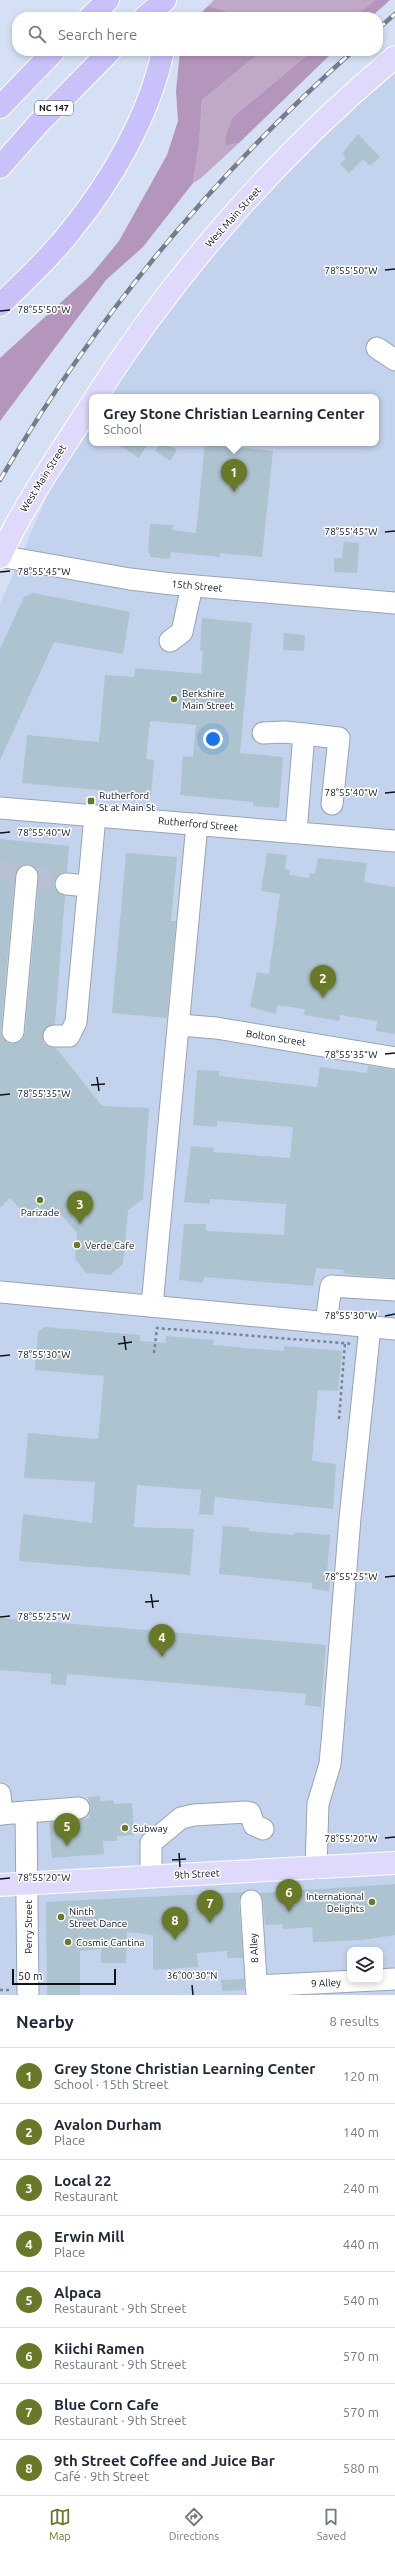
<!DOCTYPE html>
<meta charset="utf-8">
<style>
body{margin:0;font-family:Ubuntu,sans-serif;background:#f2f2f3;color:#1f2937}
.controls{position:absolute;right:12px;bottom:12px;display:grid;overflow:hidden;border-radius:8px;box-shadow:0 2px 6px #0003}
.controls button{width:36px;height:36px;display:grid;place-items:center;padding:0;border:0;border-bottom:1px solid #e0e1e3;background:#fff;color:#1f2937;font:20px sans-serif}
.scale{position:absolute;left:12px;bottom:10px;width:104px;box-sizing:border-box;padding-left:4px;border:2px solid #0f131a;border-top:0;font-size:11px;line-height:14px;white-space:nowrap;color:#0f131a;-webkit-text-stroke:3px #fff;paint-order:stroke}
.you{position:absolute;left:213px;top:739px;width:14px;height:14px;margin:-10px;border:3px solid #fff;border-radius:50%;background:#1a73e8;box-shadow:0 0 0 6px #1a73e833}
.badge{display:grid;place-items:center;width:26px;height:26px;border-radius:50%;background:#687927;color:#fff;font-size:13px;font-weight:700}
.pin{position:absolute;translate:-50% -33px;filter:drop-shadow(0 1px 2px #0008)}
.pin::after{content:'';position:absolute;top:21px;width:14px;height:12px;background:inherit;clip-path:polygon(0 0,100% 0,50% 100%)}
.popup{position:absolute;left:89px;top:394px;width:290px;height:52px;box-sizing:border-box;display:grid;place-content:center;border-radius:8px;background:#fff;filter:drop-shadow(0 1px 3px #0005);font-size:13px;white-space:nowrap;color:#747a83}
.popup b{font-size:15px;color:#1f2937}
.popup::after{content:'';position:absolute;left:50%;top:100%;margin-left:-8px;border:8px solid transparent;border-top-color:#fff}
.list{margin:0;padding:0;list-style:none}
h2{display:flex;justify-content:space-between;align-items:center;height:52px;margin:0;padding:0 16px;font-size:17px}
h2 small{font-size:13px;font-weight:400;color:#747a83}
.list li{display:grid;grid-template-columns:26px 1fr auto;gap:12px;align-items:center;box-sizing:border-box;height:56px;padding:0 16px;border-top:1px solid #e0e1e3}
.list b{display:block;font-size:15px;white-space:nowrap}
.list p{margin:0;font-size:13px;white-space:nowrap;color:#747a83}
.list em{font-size:13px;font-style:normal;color:#747a83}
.icon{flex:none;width:22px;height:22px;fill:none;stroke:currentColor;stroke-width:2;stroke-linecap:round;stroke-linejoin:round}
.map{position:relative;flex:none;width:395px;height:1995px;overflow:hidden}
.search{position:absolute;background:#fff;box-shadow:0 2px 6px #0003;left:12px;right:12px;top:12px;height:44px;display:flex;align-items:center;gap:10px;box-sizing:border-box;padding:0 14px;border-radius:16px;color:#747a83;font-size:15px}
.sheet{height:500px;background:#fff}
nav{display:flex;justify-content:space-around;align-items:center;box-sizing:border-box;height:56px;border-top:1px solid #e0e1e3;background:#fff;font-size:11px;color:#747a83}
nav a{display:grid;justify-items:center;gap:2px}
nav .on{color:#687927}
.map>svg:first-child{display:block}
.built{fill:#c4d3ed;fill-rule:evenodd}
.green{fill:#c0a8c7}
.forest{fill:#b496bc}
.building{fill:#adc3cf;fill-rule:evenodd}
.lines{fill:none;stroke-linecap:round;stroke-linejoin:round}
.minor-tunnel{stroke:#b7c1d3;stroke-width:21;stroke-dasharray:21 10;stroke-linecap:butt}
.minor-casing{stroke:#98a3b5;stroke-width:23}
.major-casing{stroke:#fff;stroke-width:24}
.highway-casing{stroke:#fff;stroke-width:24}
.path{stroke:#7b8391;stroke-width:2.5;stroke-dasharray:3 3;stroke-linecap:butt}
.minor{stroke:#fff;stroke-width:21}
.major{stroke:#dfdafc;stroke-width:22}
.highway{stroke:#c9c2fa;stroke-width:22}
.rail-casing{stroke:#757c8a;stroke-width:4.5}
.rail{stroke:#fff;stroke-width:3;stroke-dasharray:9;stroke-linecap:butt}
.ticks{fill:none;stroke:#0f131a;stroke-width:1.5}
.poi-dot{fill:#687927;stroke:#fff;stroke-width:1.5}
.labels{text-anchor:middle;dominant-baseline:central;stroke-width:3;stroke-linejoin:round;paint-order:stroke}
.shield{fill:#fff;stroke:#575a5f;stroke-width:1}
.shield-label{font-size:9px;font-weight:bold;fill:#0f131a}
.street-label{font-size:10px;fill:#0f131a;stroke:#fff}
.poi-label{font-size:10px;fill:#0f131a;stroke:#fff;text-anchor:start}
.ticks-label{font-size:10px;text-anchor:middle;fill:#0f131a;stroke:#fff;stroke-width:3;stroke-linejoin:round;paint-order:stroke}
</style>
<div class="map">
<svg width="395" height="1995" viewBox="0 0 395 1995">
<rect width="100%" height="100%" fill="#d5e0f4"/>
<!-- built -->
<path class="built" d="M395,66V1995H0V604L77,427L92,406V443H376V397H99L228,224ZM350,1950H380V1980H350Z"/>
<!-- green -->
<g class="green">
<polygon points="214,0 375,0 354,17 246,17 208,6"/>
<polygon points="262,51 312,51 233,117 225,146 239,143 200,179 193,183 199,144 202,100"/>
</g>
<!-- forest -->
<g class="forest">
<polygon points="375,0 390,0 371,17 354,17"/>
<polygon points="208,6 246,17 197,17"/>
<polygon points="180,51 262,51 202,100 199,144 193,183 143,247 106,280 0,421 0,358 91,275 119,241 167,155 178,121 176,91"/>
<polygon points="312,51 334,51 239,143 225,146 227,132 233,117"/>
</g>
<!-- building -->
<g class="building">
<polygon points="358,134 380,157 370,166 363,159 349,173 340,164 345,159 343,152"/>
<polygon points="116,443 148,443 139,458"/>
<polygon points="160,443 166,443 177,450 170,461 155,451"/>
<polygon points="205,444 273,451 262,557 220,553 220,557 171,552 170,559 150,557 150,553 148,553 150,524 173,525 172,530 196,533"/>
<polygon points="344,542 359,543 357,573 334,572 334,558 342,558"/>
<polygon points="33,593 130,612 123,654 54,642 0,760 0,649 24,597"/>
<polygon points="202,618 252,623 240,753 283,757 279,808 253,806 253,802 180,795 183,756 193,757 196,725 150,721 146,759 154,760 151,795 22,783 27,735 99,742 105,675 134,677 135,668 201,674 203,651 200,650"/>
<polygon points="284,633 305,635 304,651 283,650"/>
<path d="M0,839L69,846L67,872L61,873L54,883L55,889L65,896L55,1024L44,1030L43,1042L48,1047L56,1048L102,1106L149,1108L143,1199L128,1210L123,1264L110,1275L86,1273L75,1259L77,1233L59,1212L20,1209L10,1198L0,1208ZM28,864L34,866L39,877L25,1033L23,1039L12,1044L6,1042L1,1031L15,875L17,869Z"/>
<polygon points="126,853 177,857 171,921 176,921 167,1018 112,1013"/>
<polygon points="267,853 287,855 285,869 290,870 289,875 309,878 310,873 315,874 318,858 367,863 364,882 395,887 395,1034 376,1031 377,1021 340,1015 339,1021 304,1015 305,1009 277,1005 276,1014 250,1007 257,972 269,974 280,894 261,891"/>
<polygon points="368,1066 395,1070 395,1278 343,1274 344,1270 316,1268 313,1286 204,1277 203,1283 179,1280 184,1224 206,1224 206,1231 284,1235 286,1204 210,1199 210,1204 184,1202 191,1146 214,1148 213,1152 290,1158 293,1127 217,1121 217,1127 193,1125 197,1070 219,1071 219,1076 317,1087 320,1067 367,1073"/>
<polygon points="44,1327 140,1335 140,1341 166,1343 166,1336 214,1340 213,1345 284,1351 284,1346 342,1351 338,1391 318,1390 312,1461 336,1464 333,1509 215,1497 213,1515 199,1514 201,1490 137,1485 134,1527 194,1529 190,1575 19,1561 23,1514 92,1523 95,1482 24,1478 28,1433 98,1439 104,1376 35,1370 38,1332"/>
<polygon points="223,1526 249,1528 249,1531 293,1535 296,1532 330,1535 327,1574 330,1574 329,1591 312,1589 312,1583 219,1574"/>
<polygon points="0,1618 326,1645 321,1707 305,1705 306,1694 67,1674 66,1685 51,1684 51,1674 0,1670"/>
<polygon points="100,1796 100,1801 113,1800 114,1804 132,1803 134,1835 117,1836 117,1841 103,1841 104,1854 52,1858 49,1822 89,1818 91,1807 88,1797"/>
<polygon points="395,1884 395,1935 362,1940 313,1942 312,1927 283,1929 282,1924 265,1925 263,1900 260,1893"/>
<polygon points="243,1892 239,1902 243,1958 227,1958 227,1951 197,1953 198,1967 153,1970 153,1935 127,1932 126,1963 101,1963 101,1949 80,1951 80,1995 47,1995 46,1902"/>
<polygon points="244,1979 244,1990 222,1991 221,1980"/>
</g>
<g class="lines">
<!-- minor-tunnel -->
<polyline class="minor-tunnel" points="0,870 66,884"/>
<defs>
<g id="minor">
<polyline points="377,348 395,360"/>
<polyline points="0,556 130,579 172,584 395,603"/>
<polyline points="170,641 182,632 192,586"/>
<polyline points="263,733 284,732 304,734"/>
<polyline points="0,808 395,841"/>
<polyline points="296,832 304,734 339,738 332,804"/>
<polyline points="66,884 88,886"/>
<polyline points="180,1025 216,1028 395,1058"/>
<polyline points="13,1032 27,876"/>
<polyline points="54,1036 69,1036 76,1022 95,816"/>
<polyline points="0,1292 395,1329"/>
<polyline points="152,1306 197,824"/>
<polyline points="326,1323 331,1286 395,1290"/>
<polyline points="0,1794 2,1814"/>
<polyline points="26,1812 79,1808"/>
<polyline points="0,1814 26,1812 28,1995"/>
<polyline points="316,1868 318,1804 330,1764 333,1731 350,1518 370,1327"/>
<polyline points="151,1876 151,1843 181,1818 194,1815 246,1812 250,1813 254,1825 263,1829"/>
<polyline points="251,1901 257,1995"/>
<polyline points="256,1986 395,1979"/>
</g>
<g id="major">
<path d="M96,397C176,271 280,153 395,57"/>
<path d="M0,557C25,502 60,454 92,403"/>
<polyline points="0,1885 395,1863"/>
</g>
<g id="highway">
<polyline points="90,17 108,0"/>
<polyline points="145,17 165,0"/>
<polyline points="0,107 54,51"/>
<polyline points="0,167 38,124 110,51"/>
<path d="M0,305C23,282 49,259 69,233C111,182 149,116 163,51"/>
</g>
</defs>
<!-- minor casing -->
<use href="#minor" class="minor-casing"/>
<!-- major casing -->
<use href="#major" class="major-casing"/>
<!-- highway casing -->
<use href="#highway" class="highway-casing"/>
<!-- path -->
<g class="path">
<polyline points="154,1353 157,1328 353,1344"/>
<polyline points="339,1419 345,1343"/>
<polyline points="0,1990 11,1990"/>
</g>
<!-- minor -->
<use href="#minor" class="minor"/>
<!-- major -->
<use href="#major" class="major"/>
<!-- highway -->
<use href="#highway" class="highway"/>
<defs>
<g id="rail">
<polyline points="378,29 395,14"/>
<path d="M0,480C94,319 214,175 353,51"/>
</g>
</defs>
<!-- rail casing -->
<use href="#rail" class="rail-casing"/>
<!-- rail -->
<use href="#rail" class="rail"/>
</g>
<!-- ticks -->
<path class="ticks" d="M385,270L395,269M0,311L10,310M385,532L395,531M0,572L10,571M385,793L395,792M0,833L10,832M385,1054L395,1053M97,1077L99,1091M91,1085L105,1084M0,1095L10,1094M385,1316L395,1314M124,1336L126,1350M118,1344L132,1342M0,1356L10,1355M385,1577L395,1576M151,1594L153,1608M145,1602L159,1601M0,1617L10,1616M385,1838L395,1837M179,1853L180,1867M172,1860L186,1859M0,1879L10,1878M192,1985L193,1995"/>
<!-- markers -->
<g class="poi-dot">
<circle cx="174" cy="699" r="4"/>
<rect x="87" y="797" width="8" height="8" rx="2"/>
<circle cx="40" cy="1200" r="4"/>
<circle cx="77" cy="1245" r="4"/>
<circle cx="125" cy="1828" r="4"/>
<circle cx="372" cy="1902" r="4"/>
<circle cx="61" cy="1917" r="4"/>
<circle cx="68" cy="1942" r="4"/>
</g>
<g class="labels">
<!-- shield labels -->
<rect class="shield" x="35" y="101" width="38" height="14" rx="3"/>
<g class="shield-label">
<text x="54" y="108">NC 147</text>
</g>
<!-- street labels -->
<g class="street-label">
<text transform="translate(233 217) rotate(-48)">West Main Street</text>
<text transform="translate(43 478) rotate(-58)">West Main Street</text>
<text transform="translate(197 586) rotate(5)">15th Street</text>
<text transform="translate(198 824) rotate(5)">Rutherford Street</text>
<text transform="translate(276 1038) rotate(9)">Bolton Street</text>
<text transform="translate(197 1874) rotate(-3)">9th Street</text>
<text transform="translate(28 1927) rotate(-90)">Perry Street</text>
<text transform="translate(254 1948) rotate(-93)">8 Alley</text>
<text transform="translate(326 1983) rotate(-3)">9 Alley</text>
</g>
<!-- poi labels -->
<g class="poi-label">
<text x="182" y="693">Berkshire<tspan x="182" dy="12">Main Street</tspan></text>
<text x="99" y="795">Rutherford<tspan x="99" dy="12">St at Main St</tspan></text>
<text x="40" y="1212" text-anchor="middle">Parizade</text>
<text x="85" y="1245">Verde Cafe</text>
<text x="133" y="1828">Subway</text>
<text x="364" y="1896" text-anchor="end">International<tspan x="364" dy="12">Delights</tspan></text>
<text x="69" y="1911">Ninth<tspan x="69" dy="12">Street Dance</tspan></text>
<text x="76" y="1942">Cosmic Cantina</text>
</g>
</g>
<g class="ticks-label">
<text x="351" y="274">78°55'50"W</text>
<text x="44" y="313">78°55'50"W</text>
<text x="351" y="535">78°55'45"W</text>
<text x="44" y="575">78°55'45"W</text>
<text x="351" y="796">78°55'40"W</text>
<text x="44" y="836">78°55'40"W</text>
<text x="351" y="1058">78°55'35"W</text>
<text x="44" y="1097">78°55'35"W</text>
<text x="351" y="1319">78°55'30"W</text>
<text x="44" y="1358">78°55'30"W</text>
<text x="351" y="1580">78°55'25"W</text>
<text x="44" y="1620">78°55'25"W</text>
<text x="351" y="1842">78°55'20"W</text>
<text x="44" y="1881">78°55'20"W</text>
<text x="192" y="1979">36°00'30"N</text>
</g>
</svg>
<div class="controls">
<button><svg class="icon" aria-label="layers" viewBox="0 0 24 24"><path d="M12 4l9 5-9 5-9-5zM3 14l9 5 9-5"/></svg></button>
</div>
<div class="scale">50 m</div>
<div class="you"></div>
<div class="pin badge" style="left:234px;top:492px">1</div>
<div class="popup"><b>Grey Stone Christian Learning Center</b>School</div>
<div class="pin badge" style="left:323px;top:998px">2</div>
<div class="pin badge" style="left:80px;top:1224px">3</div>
<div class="pin badge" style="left:162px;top:1657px">4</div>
<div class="pin badge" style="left:67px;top:1846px">5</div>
<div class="pin badge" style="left:289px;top:1912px">6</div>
<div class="pin badge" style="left:210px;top:1923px">7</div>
<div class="pin badge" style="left:175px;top:1940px">8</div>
<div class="search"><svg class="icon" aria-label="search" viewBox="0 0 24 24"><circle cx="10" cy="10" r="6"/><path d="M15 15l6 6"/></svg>Search here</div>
</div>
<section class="sheet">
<h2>Nearby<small>8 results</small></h2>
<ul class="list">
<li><span class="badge">1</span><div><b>Grey Stone Christian Learning Center</b><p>School · 15th Street</p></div><em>120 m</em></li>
<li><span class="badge">2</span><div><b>Avalon Durham</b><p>Place</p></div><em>140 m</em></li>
<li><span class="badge">3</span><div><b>Local 22</b><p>Restaurant</p></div><em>240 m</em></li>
<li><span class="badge">4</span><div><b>Erwin Mill</b><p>Place</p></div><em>440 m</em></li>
<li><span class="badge">5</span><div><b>Alpaca</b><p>Restaurant · 9th Street</p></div><em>540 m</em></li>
<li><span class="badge">6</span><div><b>Kiichi Ramen</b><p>Restaurant · 9th Street</p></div><em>570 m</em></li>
<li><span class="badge">7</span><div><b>Blue Corn Cafe</b><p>Restaurant · 9th Street</p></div><em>570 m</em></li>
<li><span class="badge">8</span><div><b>9th Street Coffee and Juice Bar</b><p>Café · 9th Street</p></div><em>580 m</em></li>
</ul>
</section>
<nav>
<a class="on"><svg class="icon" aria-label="map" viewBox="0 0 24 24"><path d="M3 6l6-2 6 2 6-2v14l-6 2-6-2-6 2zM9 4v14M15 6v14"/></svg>Map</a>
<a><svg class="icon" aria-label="directions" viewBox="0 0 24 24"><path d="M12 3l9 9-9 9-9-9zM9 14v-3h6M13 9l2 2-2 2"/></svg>Directions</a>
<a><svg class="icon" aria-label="saved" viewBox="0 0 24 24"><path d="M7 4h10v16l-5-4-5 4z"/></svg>Saved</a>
</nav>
